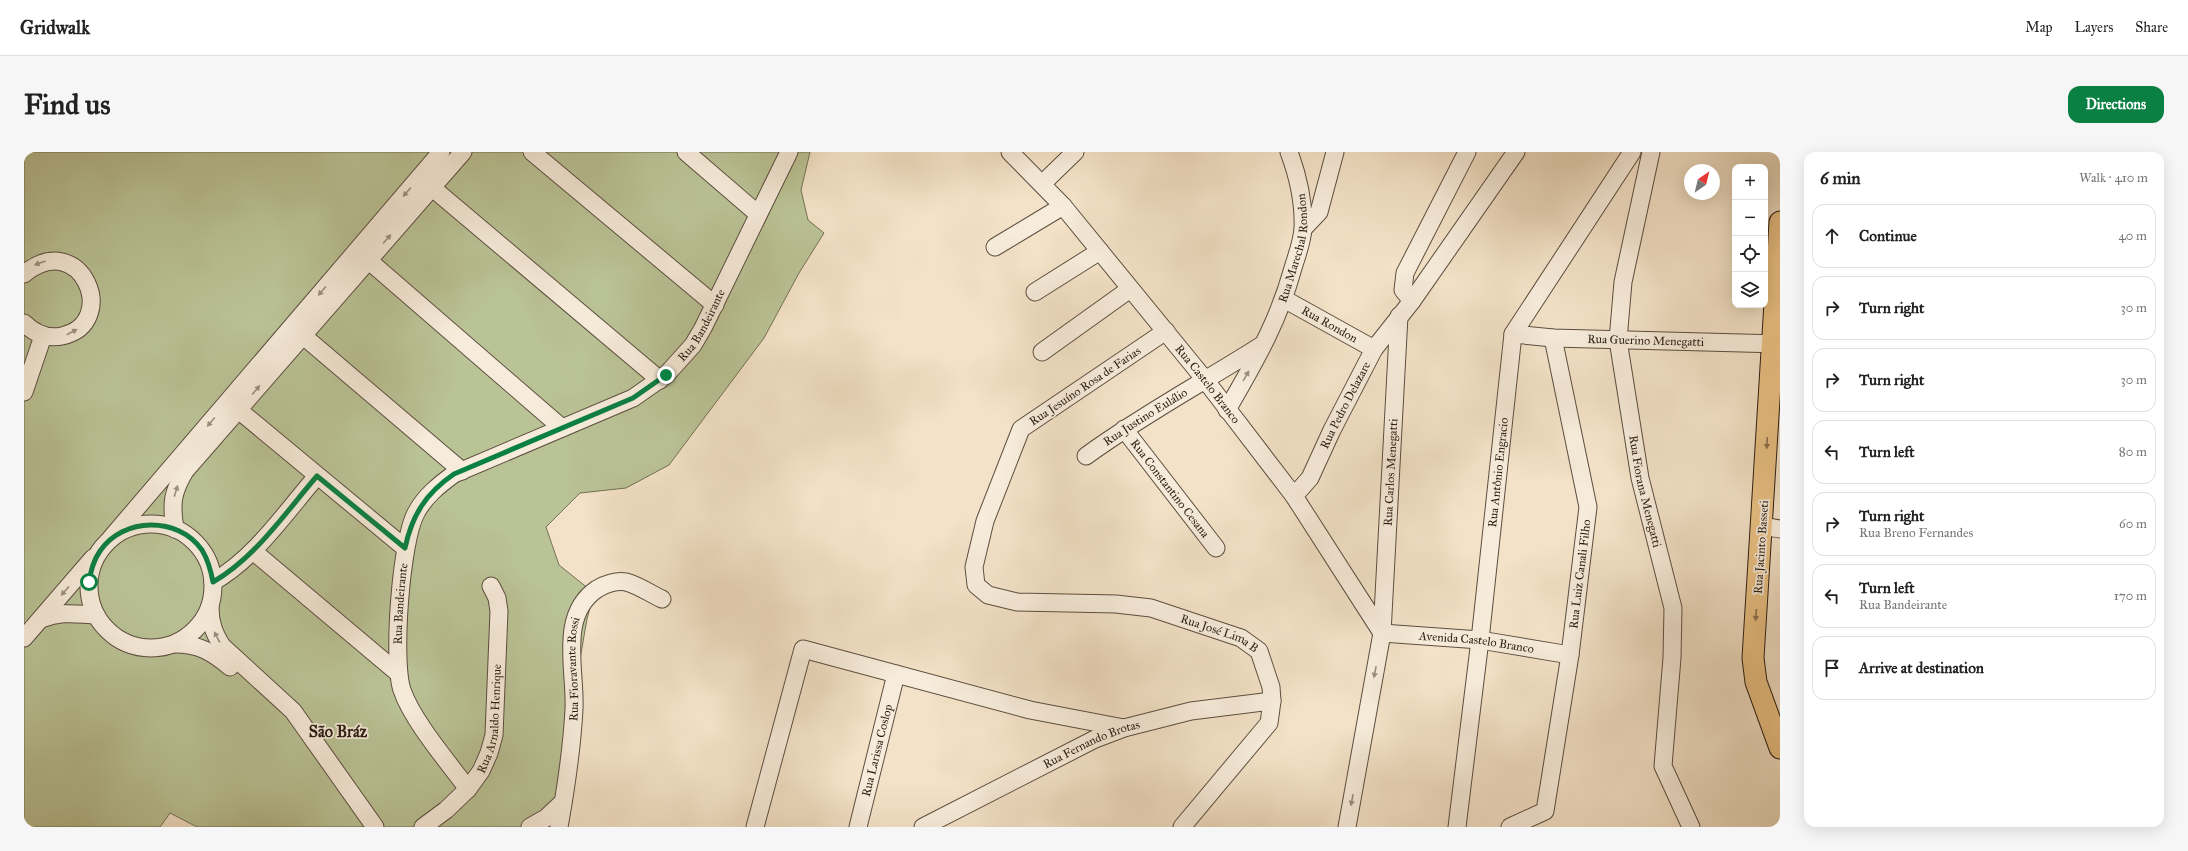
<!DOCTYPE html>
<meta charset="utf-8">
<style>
body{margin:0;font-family:"IM FELL Great Primer",serif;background:#f6f6f6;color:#222}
.controls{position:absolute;right:12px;top:12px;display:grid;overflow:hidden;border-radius:8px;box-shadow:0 4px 16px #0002}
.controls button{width:36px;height:36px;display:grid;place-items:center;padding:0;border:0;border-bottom:1px solid #e0e0e0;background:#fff;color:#222;font:20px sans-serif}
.compass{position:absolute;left:1660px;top:12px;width:36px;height:36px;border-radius:50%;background:#fff;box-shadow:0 4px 16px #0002;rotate:35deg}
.stop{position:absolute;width:12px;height:12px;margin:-9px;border:3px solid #0b8043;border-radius:50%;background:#fff}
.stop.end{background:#0b8043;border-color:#fff;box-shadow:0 1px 4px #0008}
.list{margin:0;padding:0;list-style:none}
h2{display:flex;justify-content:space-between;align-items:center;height:52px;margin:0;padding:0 16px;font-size:17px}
h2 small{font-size:13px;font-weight:400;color:#767676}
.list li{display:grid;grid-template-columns:26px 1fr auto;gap:12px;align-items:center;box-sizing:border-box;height:64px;margin:0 8px 8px;padding:0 8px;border:1px solid #e0e0e0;border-radius:12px}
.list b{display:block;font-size:15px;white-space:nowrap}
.list p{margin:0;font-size:13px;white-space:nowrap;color:#767676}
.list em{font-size:13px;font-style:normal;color:#767676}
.icon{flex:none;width:22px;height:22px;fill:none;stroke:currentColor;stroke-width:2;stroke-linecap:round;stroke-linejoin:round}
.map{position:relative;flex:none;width:1756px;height:675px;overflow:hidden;border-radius:12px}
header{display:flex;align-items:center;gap:24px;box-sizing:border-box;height:56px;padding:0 20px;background:#fff;border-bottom:1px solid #e0e0e0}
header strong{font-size:19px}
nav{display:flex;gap:22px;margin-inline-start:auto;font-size:14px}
.intro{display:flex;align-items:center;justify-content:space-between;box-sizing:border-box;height:96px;padding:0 24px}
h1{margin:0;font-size:28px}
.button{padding:10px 18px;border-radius:12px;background:#0b8043;color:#fff;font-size:14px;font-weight:700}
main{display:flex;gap:24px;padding:0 24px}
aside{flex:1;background:#fff;border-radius:12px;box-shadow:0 4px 16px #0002}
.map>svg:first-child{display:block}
.green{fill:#bac396;stroke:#727054}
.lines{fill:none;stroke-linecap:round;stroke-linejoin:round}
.minor-casing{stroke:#5c4e40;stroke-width:19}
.major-casing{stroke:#291d13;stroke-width:23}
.minor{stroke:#f7ecdb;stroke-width:17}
.major{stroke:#eac184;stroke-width:21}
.oneway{fill:#9a8f81}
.oneway2{fill:#8a6f4c}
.route{stroke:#0b8043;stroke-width:5}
.labels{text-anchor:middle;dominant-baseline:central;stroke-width:3.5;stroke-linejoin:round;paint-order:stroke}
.street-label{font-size:12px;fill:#291d13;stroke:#f7ecdb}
.district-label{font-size:16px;font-weight:bold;fill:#291d13;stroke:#f7ecdb}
</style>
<header>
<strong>Gridwalk</strong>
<nav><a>Map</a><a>Layers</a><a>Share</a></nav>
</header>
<div class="intro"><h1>Find us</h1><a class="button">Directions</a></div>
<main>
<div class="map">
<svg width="1756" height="675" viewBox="0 0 1756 675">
<rect width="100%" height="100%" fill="#f3e2c7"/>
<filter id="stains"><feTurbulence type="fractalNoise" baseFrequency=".005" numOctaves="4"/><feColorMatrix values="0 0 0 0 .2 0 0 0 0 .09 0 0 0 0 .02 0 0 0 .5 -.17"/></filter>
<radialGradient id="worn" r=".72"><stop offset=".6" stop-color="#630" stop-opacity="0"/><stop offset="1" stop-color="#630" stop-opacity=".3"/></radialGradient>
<!-- green -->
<polygon class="green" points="0,0 786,0 777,38 784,68 800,81 775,121 740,186 645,313 602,336 556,341 522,375 535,413 570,441 563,467 531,651 511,675 173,675 146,661 136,675 0,675"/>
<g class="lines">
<defs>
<g id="minor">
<polyline points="508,0 691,153"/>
<polyline points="662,0 734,62"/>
<path id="s1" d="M986,0L1039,54L1182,229L1270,344L1358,481"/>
<path id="s2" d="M1627,0L1599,130L1594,188L1616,326L1649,456L1648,506L1639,614L1667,675"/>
<polyline points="399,28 636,228"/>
<polyline points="1019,31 1051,0"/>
<polyline points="1279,77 1295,60 1311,0"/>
<polyline points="971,95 1039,54"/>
<polyline points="336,101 538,276"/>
<path d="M0,122C57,75 97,171 38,184C23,187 11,182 0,171"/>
<polyline points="1011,140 1076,99"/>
<path id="s3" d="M1260,147L1350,197"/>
<polyline points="1388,149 1379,138 1381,121 1443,0"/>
<polyline points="270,176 438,319"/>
<path id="s4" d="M1142,179L997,277L961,369L950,415L952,433L964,443L993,450L1092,452L1127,456L1217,486L1235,499L1247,535L1248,549L1245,571L1158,675"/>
<path id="s5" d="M1489,182L1529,186L1756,192"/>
<polyline points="1018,200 1106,137"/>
<polyline points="0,240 19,184"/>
<polyline points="206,251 381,396"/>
<path id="s6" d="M1203,258C1231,209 1254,171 1269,116C1273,103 1278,90 1279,77C1280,52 1274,24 1265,0"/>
<path id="s7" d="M1100,277L1192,396"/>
<path id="s8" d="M1062,304C1118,263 1180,230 1238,193"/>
<path id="s9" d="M1270,344L1286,326L1308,278L1350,197L1388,149L1492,0"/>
<circle cx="127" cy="434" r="62"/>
<polyline points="1738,374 1756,377"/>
<path d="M151,377C147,352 148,341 161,319L439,0"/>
<polyline points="87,386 417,0"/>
<polyline points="229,399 374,521"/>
<path d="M189,430C232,405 261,361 293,324"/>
<path d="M186,455C186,471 190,481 198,494L269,559L351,675"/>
<path d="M17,467C38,459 50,462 72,463"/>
<path id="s10" d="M1358,481L1456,488L1546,503"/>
<polyline points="0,486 69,406"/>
<path d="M151,492C175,492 188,500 206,515"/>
<path id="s11" d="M444,637C424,610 388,568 378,538C368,508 377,388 392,361C401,344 415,333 430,322L609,246L642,223L669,193L679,176L765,0"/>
<path id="s12" d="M399,675L422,658L444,637L457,619L465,601L470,583L475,459L473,446L467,434"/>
<polyline points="506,675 522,666 539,650"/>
<path id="s13" d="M535,675C542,636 548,596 550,557C552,519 534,463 573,437C581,432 593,428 602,430C614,433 627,442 638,447"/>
<polyline points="731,675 779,497 1006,558 1100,576"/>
<path id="s14" d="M834,675L872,522"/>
<path id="s15" d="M899,675L1071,587L1100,576L1167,559L1248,549"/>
<path id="s16" d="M1323,675L1358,481L1375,164"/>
<path id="s17" d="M1433,675L1456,488L1489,182L1608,0"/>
<path id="s18" d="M1486,675L1521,659L1546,503L1564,355L1529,186"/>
</g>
<polyline id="major" points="1756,70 1729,506 1732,530 1756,596"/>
</defs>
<!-- minor casing -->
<use href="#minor" class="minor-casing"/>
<!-- major casing -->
<use href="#major" class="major-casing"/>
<!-- minor -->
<use href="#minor" class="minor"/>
<!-- major -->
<use href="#major" class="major"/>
</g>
<!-- one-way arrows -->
<defs><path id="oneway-solid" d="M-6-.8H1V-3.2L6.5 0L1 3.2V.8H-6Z"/></defs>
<g class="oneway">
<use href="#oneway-solid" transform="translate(383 40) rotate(131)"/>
<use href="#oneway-solid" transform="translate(363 87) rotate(-49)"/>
<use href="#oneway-solid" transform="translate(16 111) rotate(160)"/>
<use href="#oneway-solid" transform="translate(298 139) rotate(130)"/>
<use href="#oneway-solid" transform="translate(48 180) rotate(-28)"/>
<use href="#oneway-solid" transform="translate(1222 224) rotate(-60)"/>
<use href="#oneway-solid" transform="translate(232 238) rotate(-49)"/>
<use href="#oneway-solid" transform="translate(187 270) rotate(130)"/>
<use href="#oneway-solid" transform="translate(152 339) rotate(-73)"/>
<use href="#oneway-solid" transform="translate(41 439) rotate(131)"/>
<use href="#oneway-solid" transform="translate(193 485) rotate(-118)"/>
<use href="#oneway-solid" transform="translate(1351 520) rotate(101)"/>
<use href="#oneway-solid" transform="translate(1328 648) rotate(101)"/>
</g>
<g class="oneway2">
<use href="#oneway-solid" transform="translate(1743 291) rotate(93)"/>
<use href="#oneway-solid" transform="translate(1732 463) rotate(94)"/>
</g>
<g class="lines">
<!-- route -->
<path class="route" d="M65,430C67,419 69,409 76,399C99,365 154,364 178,398C184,408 187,419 189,430C232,405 261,361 293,324L381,396C388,363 402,341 430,322L609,246L642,223"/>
</g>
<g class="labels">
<!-- street labels -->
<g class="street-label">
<text stroke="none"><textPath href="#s6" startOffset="177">Rua Marechal Rondon</textPath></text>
<text stroke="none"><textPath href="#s3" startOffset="52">Rua Rondon</textPath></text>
<text stroke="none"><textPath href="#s11" startOffset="650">Rua Bandeirante</textPath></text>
<text stroke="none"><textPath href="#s5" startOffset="133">Rua Guerino Menegatti</textPath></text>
<text stroke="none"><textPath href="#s1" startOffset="305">Rua Castelo Branco</textPath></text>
<text transform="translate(1061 234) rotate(-34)">Rua Jesuíno Rosa de Farias</text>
<text stroke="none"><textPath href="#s9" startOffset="105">Rua Pedro Delazare</textPath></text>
<text stroke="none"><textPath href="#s8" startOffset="71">Rua Justino Eulálio</textPath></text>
<text stroke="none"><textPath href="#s17" startOffset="357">Rua Antônio Engracio</textPath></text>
<text stroke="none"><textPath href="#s16" startOffset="358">Rua Carlos Menegatti</textPath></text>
<text stroke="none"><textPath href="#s7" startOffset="75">Rua Constantino Cesana</textPath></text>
<text stroke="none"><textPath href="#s2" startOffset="345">Rua Fiorana Menegatti</textPath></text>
<text transform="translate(1737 395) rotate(-86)">Rua Jacinto Basseti</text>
<text stroke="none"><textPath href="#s18" startOffset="278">Rua Luiz Canali Filho</textPath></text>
<text stroke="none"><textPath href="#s11" startOffset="206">Rua Bandeirante</textPath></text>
<text stroke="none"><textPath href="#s4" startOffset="592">Rua José Lima B</textPath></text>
<text stroke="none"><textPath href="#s10" startOffset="95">Avenida Castelo Branco</textPath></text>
<text stroke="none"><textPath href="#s13" startOffset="159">Rua Fioravante Rossi</textPath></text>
<text stroke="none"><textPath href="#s12" startOffset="135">Rua Arnaldo Henrique</textPath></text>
<text stroke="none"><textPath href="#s15" startOffset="188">Rua Fernando Brotas</textPath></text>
<text stroke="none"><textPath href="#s14" startOffset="79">Rua Larissa Coslop</textPath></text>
</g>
<!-- district labels -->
<g class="district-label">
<text x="314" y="579">São Bráz</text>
</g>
</g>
<rect width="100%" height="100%" filter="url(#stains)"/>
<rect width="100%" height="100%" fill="url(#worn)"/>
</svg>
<div class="controls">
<button>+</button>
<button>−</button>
<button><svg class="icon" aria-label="locate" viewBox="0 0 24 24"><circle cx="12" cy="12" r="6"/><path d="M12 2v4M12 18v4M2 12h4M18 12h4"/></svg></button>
<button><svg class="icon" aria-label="layers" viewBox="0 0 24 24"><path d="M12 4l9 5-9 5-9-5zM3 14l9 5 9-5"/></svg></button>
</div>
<svg class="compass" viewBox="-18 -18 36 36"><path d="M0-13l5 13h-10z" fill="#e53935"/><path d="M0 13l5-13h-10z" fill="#767676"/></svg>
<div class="stop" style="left:65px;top:430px"></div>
<div class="stop end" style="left:642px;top:223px"></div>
</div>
<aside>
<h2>6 min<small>Walk · 410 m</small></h2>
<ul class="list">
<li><svg class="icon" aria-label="ahead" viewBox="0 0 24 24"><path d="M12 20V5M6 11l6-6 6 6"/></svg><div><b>Continue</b></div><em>40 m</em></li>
<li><svg class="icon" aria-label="right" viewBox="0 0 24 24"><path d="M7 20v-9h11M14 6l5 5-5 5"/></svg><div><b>Turn right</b></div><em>30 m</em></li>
<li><svg class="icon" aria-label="right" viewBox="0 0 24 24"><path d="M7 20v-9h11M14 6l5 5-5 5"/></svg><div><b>Turn right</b></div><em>30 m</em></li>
<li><svg class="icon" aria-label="left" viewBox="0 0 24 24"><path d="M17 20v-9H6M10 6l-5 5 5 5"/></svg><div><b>Turn left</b></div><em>80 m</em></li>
<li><svg class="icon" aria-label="right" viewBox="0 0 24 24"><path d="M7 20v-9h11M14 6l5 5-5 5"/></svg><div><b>Turn right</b><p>Rua Breno Fernandes</p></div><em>60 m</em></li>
<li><svg class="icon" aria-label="left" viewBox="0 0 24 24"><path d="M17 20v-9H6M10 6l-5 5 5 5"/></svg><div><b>Turn left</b><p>Rua Bandeirante</p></div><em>170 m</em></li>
<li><svg class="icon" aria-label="arrive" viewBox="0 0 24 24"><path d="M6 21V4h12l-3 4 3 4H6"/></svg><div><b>Arrive at destination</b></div></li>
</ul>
</aside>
</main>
